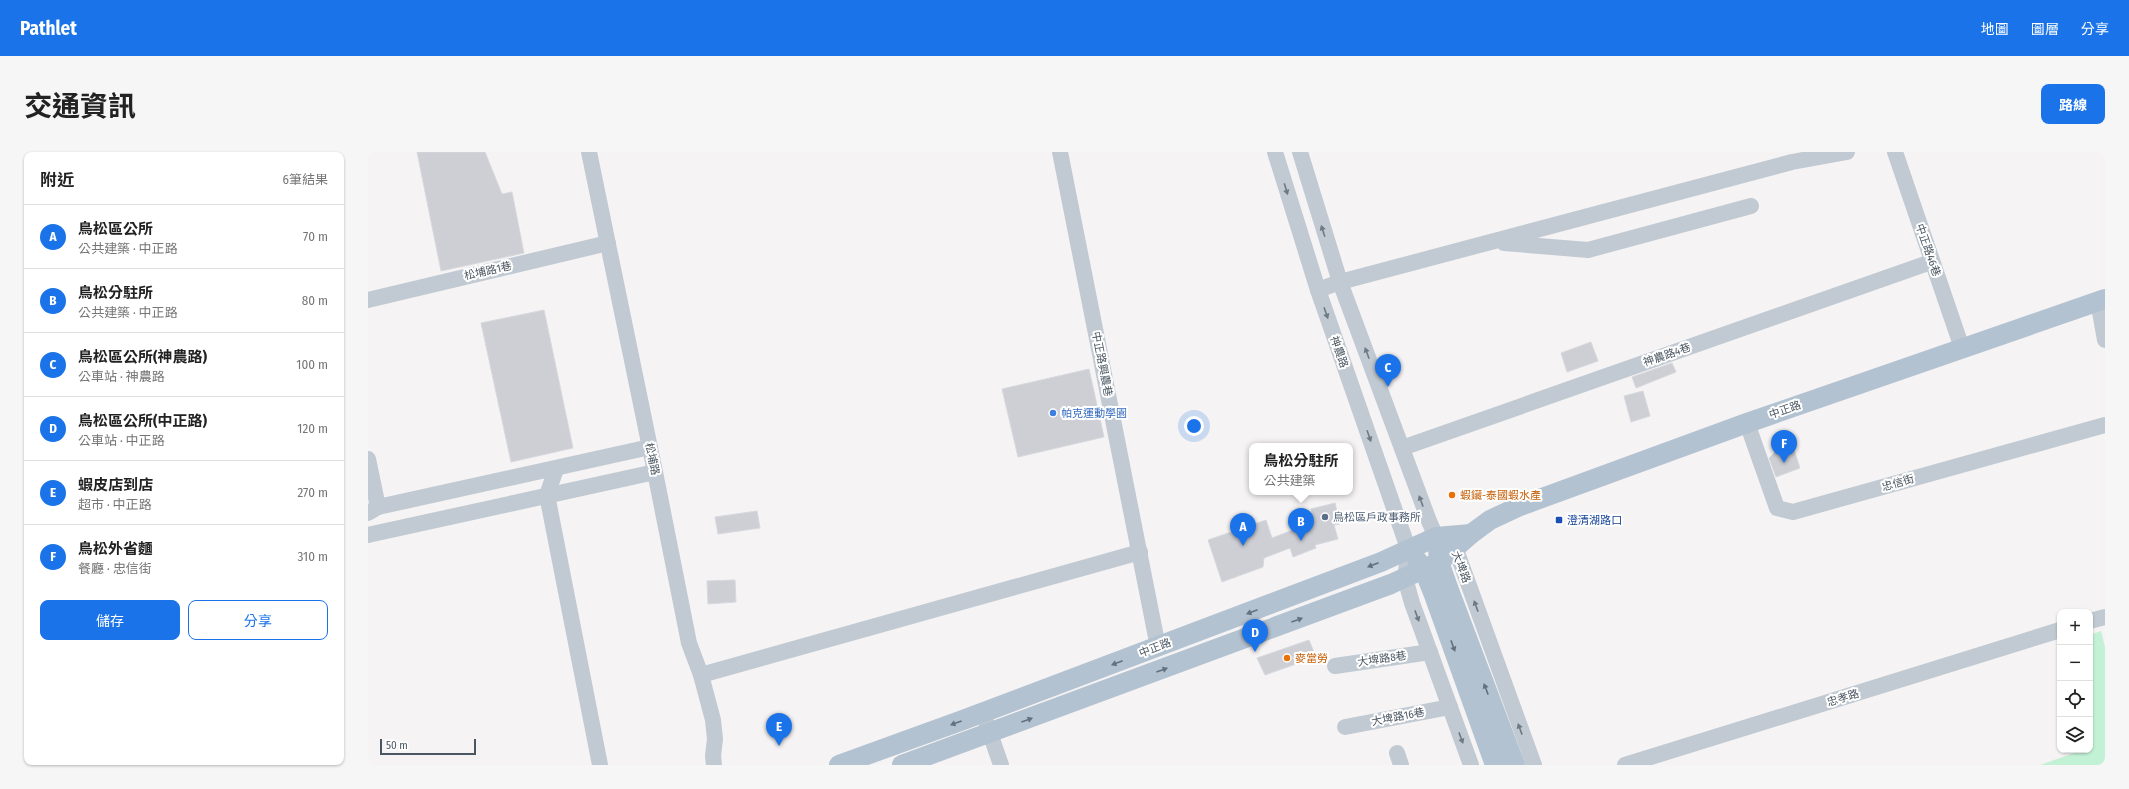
<!DOCTYPE html>
<html lang="zh-TW">
<meta charset="utf-8">
<style>
body{margin:0;font-family:"Fira Sans Condensed","Noto Sans TC",sans-serif;background:#f6f6f6;color:#222}
.controls{position:absolute;right:12px;bottom:12px;display:grid;overflow:hidden;border-radius:8px;box-shadow:0 1px 3px #0004}
.controls button{width:36px;height:36px;display:grid;place-items:center;padding:0;border:0;border-bottom:1px solid #e0e0e0;background:#fff;color:#222;font:20px sans-serif}
.scale{position:absolute;left:12px;bottom:10px;width:96px;box-sizing:border-box;padding-left:4px;border:2px solid #4a5661;border-top:0;font-size:11px;line-height:14px;white-space:nowrap;color:#4a5661;-webkit-text-stroke:3px #fff;paint-order:stroke}
.you{position:absolute;left:826px;top:274px;width:14px;height:14px;margin:-10px;border:3px solid #fff;border-radius:50%;background:#1a73e8;box-shadow:0 0 0 6px #1a73e833}
.badge{display:grid;place-items:center;width:26px;height:26px;border-radius:50%;background:#1a73e8;color:#fff;font-size:13px;font-weight:700}
.pin{position:absolute;translate:-50% -33px;filter:drop-shadow(0 1px 2px #0008)}
.pin::after{content:'';position:absolute;top:21px;width:14px;height:12px;background:inherit;clip-path:polygon(0 0,100% 0,50% 100%)}
.popup{position:absolute;left:881px;top:291px;width:104px;height:52px;box-sizing:border-box;display:grid;place-content:center;border-radius:8px;background:#fff;filter:drop-shadow(0 1px 3px #0005);font-size:13px;white-space:nowrap;color:#767676}
.popup b{font-size:15px;color:#222}
.popup::after{content:'';position:absolute;left:50%;top:100%;margin-left:-8px;border:8px solid transparent;border-top-color:#fff}
.list{margin:0;padding:0;list-style:none}
h2{display:flex;justify-content:space-between;align-items:center;height:52px;margin:0;padding:0 16px;font-size:17px}
h2 small{font-size:13px;font-weight:400;color:#767676}
.list li{display:grid;grid-template-columns:26px 1fr auto;gap:12px;align-items:center;box-sizing:border-box;height:64px;padding:0 16px;border-top:1px solid #e0e0e0}
.list b{display:block;font-size:15px;white-space:nowrap}
.list p{margin:0;font-size:13px;white-space:nowrap;color:#767676}
.list em{font-size:13px;font-style:normal;color:#767676}
.actions{display:flex;gap:8px;padding:12px 16px}
.actions a{flex:1;padding:9px 0;border:1px solid #1a73e8;border-radius:8px;text-align:center;font-size:14px;color:#1a73e8}
.actions .main{background:#1a73e8;color:#fff}
.icon{flex:none;width:22px;height:22px;fill:none;stroke:currentColor;stroke-width:2;stroke-linecap:round;stroke-linejoin:round}
.map{position:relative;flex:none;width:1737px;height:613px;overflow:hidden;border-radius:8px}
header{display:flex;align-items:center;gap:24px;box-sizing:border-box;height:56px;padding:0 20px;background:#1a73e8;color:#fff}
header strong{font-size:19px}
nav{display:flex;gap:22px;margin-inline-start:auto;font-size:14px}
.intro{display:flex;align-items:center;justify-content:space-between;box-sizing:border-box;height:96px;padding:0 24px}
h1{margin:0;font-size:28px}
.button{padding:10px 18px;border-radius:8px;background:#1a73e8;color:#fff;font-size:14px;font-weight:700}
main{display:flex;gap:24px;padding:0 24px}
aside{flex:1;background:#fff;border-radius:8px;box-shadow:0 1px 3px #0004}
.map>svg:first-child{display:block}
.green{fill:#c3f1d5}
.building{fill:#cdcfd5;stroke:#d7d9de}
.lines{fill:none;stroke-linecap:round;stroke-linejoin:round}
.minor{stroke:#c1cad2;stroke-width:16}
.major{stroke:#b3c2d1;stroke-width:20}
.oneway{fill:#6e7983}
.oneway2{fill:#64717d}
.shop-dot{fill:#3f7fe0;stroke:#fff;stroke-width:1.5}
.food-dot{fill:#e8710a;stroke:#fff;stroke-width:1.5}
.service-dot{fill:#5c6f8a;stroke:#fff;stroke-width:1.5}
.transit-dot{fill:#1a4fb4;stroke:#fff;stroke-width:1.5}
.labels{text-anchor:middle;dominant-baseline:central;stroke-width:4;stroke-linejoin:round;paint-order:stroke}
.street-label{font-size:11px;fill:#4a5661;stroke:#fff}
.shop-label{font-size:11px;fill:#366cbe;stroke:#fff;text-anchor:start}
.food-label{font-size:11px;fill:#c56008;stroke:#fff;text-anchor:start}
.service-label{font-size:11px;fill:#4e5e75;stroke:#fff;text-anchor:start}
.transit-label{font-size:11px;fill:#164399;stroke:#fff;text-anchor:start}
</style>
<header>
<strong>Pathlet</strong>
<nav><a>地圖</a><a>圖層</a><a>分享</a></nav>
</header>
<div class="intro"><h1>交通資訊</h1><a class="button">路線</a></div>
<main>
<aside>
<h2>附近<small>6筆結果</small></h2>
<ul class="list">
<li><span class="badge">A</span><div><b>鳥松區公所</b><p>公共建築 · 中正路</p></div><em>70 m</em></li>
<li><span class="badge">B</span><div><b>鳥松分駐所</b><p>公共建築 · 中正路</p></div><em>80 m</em></li>
<li><span class="badge">C</span><div><b>鳥松區公所(神農路)</b><p>公車站 · 神農路</p></div><em>100 m</em></li>
<li><span class="badge">D</span><div><b>鳥松區公所(中正路)</b><p>公車站 · 中正路</p></div><em>120 m</em></li>
<li><span class="badge">E</span><div><b>蝦皮店到店</b><p>超市 · 中正路</p></div><em>270 m</em></li>
<li><span class="badge">F</span><div><b>鳥松外省麵</b><p>餐廳 · 忠信街</p></div><em>310 m</em></li>
</ul>
<div class="actions"><a class="main">儲存</a><a>分享</a></div>
</aside>
<div class="map">
<svg width="1737" height="613" viewBox="0 0 1737 613">
<rect width="100%" height="100%" fill="#f5f3f3"/>
<!-- green -->
<polygon class="green" points="1733,479 1737,495 1737,613 1672,613 1715,598 1722,598 1722,483"/>
<!-- building -->
<g class="building">
<polygon points="49,0 117,0 134,42 144,40 156,101 73,119"/>
<polygon points="176,158 205,296 143,310 113,171"/>
<polygon points="1223,190 1230,209 1199,220 1193,201"/>
<polygon points="1304,211 1308,220 1268,236 1264,225"/>
<polygon points="721,217 736,285 650,305 634,237"/>
<polygon points="1275,239 1282,264 1263,270 1256,244"/>
<polygon points="1424,292 1432,316 1408,325 1401,306 1411,296"/>
<polygon points="967,351 972,372 966,373 970,387 947,393 948,396 925,405 922,396 896,406 895,415 854,430 840,388 898,368 904,386 946,370 943,357"/>
<polygon points="389,359 392,376 350,382 347,365"/>
<polygon points="367,428 368,450 340,452 339,429"/>
<polygon points="941,488 948,505 897,523 889,506"/>
</g>
<g class="lines">
<!-- minor -->
<g class="minor">
<polyline points="221,0 287,320 321,491 333,523 345,568 347,587 345,604 346,613"/>
<polyline points="692,0 790,495"/>
<polyline points="907,0 950,138 1041,399 1037,426 1044,451 1103,613"/>
<polyline points="932,0 972,130 1061,369 1068,385 1087,395 1166,613"/>
<polyline points="1527,0 1594,196"/>
<polyline points="1136,91 1220,98 1383,54"/>
<polyline points="950,138 972,130 1424,10 1479,0"/>
<polyline points="0,148 240,91"/>
<polyline points="1730,149 1737,188"/>
<polyline points="1379,271 1409,356 1425,360 1737,273"/>
<polyline points="1034,296 1563,110"/>
<polyline points="0,307 10,355"/>
<polyline points="188,317 179,343 232,613"/>
<polyline points="0,361 10,355 282,295"/>
<polyline points="0,383 287,320"/>
<polyline points="1722,469 1737,465"/>
<polyline points="967,514 1062,500"/>
<polyline points="333,523 772,400"/>
<polyline points="615,561 633,613"/>
<polyline points="977,575 1082,555"/>
<polyline points="1029,601 1033,613"/>
<polyline points="1257,613 1692,478"/>
</g>
<!-- major -->
<g class="major">
<polyline points="1070,397 1071,410 1081,438 1147,613"/>
<polyline points="1049,408 1056,418 1066,443 1127,613"/>
<polyline points="471,613 595,568 1013,410 1068,385 1103,382"/>
<polyline points="534,613 1023,432 1071,410 1103,382 1122,368 1152,354 1379,271 1737,147"/>
</g>
</g>
<!-- one-way arrows -->
<defs><path id="oneway-solid" d="M-6-.8H1V-3.2L6.5 0L1 3.2V.8H-6Z"/></defs>
<g class="oneway">
<use href="#oneway-solid" transform="translate(918 37) rotate(73)"/>
<use href="#oneway-solid" transform="translate(955 79) rotate(-108)"/>
<use href="#oneway-solid" transform="translate(958 161) rotate(71)"/>
<use href="#oneway-solid" transform="translate(999 201) rotate(-110)"/>
<use href="#oneway-solid" transform="translate(1001 284) rotate(71)"/>
<use href="#oneway-solid" transform="translate(1053 349) rotate(-110)"/>
<use href="#oneway-solid" transform="translate(1108 454) rotate(-110)"/>
<use href="#oneway-solid" transform="translate(1049 464) rotate(70)"/>
<use href="#oneway-solid" transform="translate(1152 577) rotate(-110)"/>
<use href="#oneway-solid" transform="translate(1093 586) rotate(70)"/>
</g>
<g class="oneway2">
<use href="#oneway-solid" transform="translate(1005 413) rotate(159)"/>
<use href="#oneway-solid" transform="translate(884 460) rotate(159)"/>
<use href="#oneway-solid" transform="translate(929 468) rotate(-20)"/>
<use href="#oneway-solid" transform="translate(1085 494) rotate(70)"/>
<use href="#oneway-solid" transform="translate(749 511) rotate(159)"/>
<use href="#oneway-solid" transform="translate(794 518) rotate(-20)"/>
<use href="#oneway-solid" transform="translate(1118 537) rotate(-111)"/>
<use href="#oneway-solid" transform="translate(659 568) rotate(-20)"/>
<use href="#oneway-solid" transform="translate(588 571) rotate(160)"/>
</g>
<!-- markers -->
<circle class="shop-dot" cx="685" cy="261" r="4"/>
<g class="food-dot">
<circle cx="1084" cy="343" r="4"/>
<circle cx="919" cy="506" r="4"/>
</g>
<circle class="service-dot" cx="957" cy="365" r="4"/>
<rect class="transit-dot" x="1187" y="364" width="8" height="8" rx="2"/>
<g class="labels">
<!-- street labels -->
<g class="street-label">
<text transform="translate(1560 98) rotate(71)">中正路46巷</text>
<text transform="translate(120 119) rotate(-13)">松埔路1巷</text>
<text transform="translate(971 200) rotate(71)">神農路</text>
<text transform="translate(1299 203) rotate(-19)">神農路4巷</text>
<text transform="translate(734 212) rotate(79)">中正路興農巷</text>
<text transform="translate(1417 258) rotate(-19)">中正路</text>
<text transform="translate(284 307) rotate(78)">松埔路</text>
<text transform="translate(1530 331) rotate(-16)">忠信街</text>
<text transform="translate(1093 415) rotate(69)">大埤路</text>
<text transform="translate(787 496) rotate(-21)">中正路</text>
<text transform="translate(1014 507) rotate(-8)">大埤路8巷</text>
<text transform="translate(1475 546) rotate(-17)">忠孝路</text>
<text transform="translate(1030 565) rotate(-11)">大埤路16巷</text>
</g>
<!-- shop labels -->
<g class="shop-label">
<text x="693" y="261">帕克運動學園</text>
</g>
<!-- food labels -->
<g class="food-label">
<text x="1092" y="343">蝦鑶-泰國蝦水產</text>
<text x="927" y="506">麥當勞</text>
</g>
<!-- service labels -->
<g class="service-label">
<text x="965" y="365">鳥松區戶政事務所</text>
</g>
<!-- transit labels -->
<g class="transit-label">
<text x="1199" y="368">澄清湖路口</text>
</g>
</g>
</svg>
<div class="controls">
<button>+</button>
<button>−</button>
<button><svg class="icon" aria-label="locate" viewBox="0 0 24 24"><circle cx="12" cy="12" r="6"/><path d="M12 2v4M12 18v4M2 12h4M18 12h4"/></svg></button>
<button><svg class="icon" aria-label="layers" viewBox="0 0 24 24"><path d="M12 4l9 5-9 5-9-5zM3 14l9 5 9-5"/></svg></button>
</div>
<div class="scale">50 m</div>
<div class="you"></div>
<div class="pin badge" style="left:875px;top:394px">A</div>
<div class="pin badge" style="left:933px;top:389px">B</div>
<div class="popup"><b>鳥松分駐所</b>公共建築</div>
<div class="pin badge" style="left:1020px;top:235px">C</div>
<div class="pin badge" style="left:887px;top:500px">D</div>
<div class="pin badge" style="left:411px;top:594px">E</div>
<div class="pin badge" style="left:1416px;top:311px">F</div>
</div>
</main>
